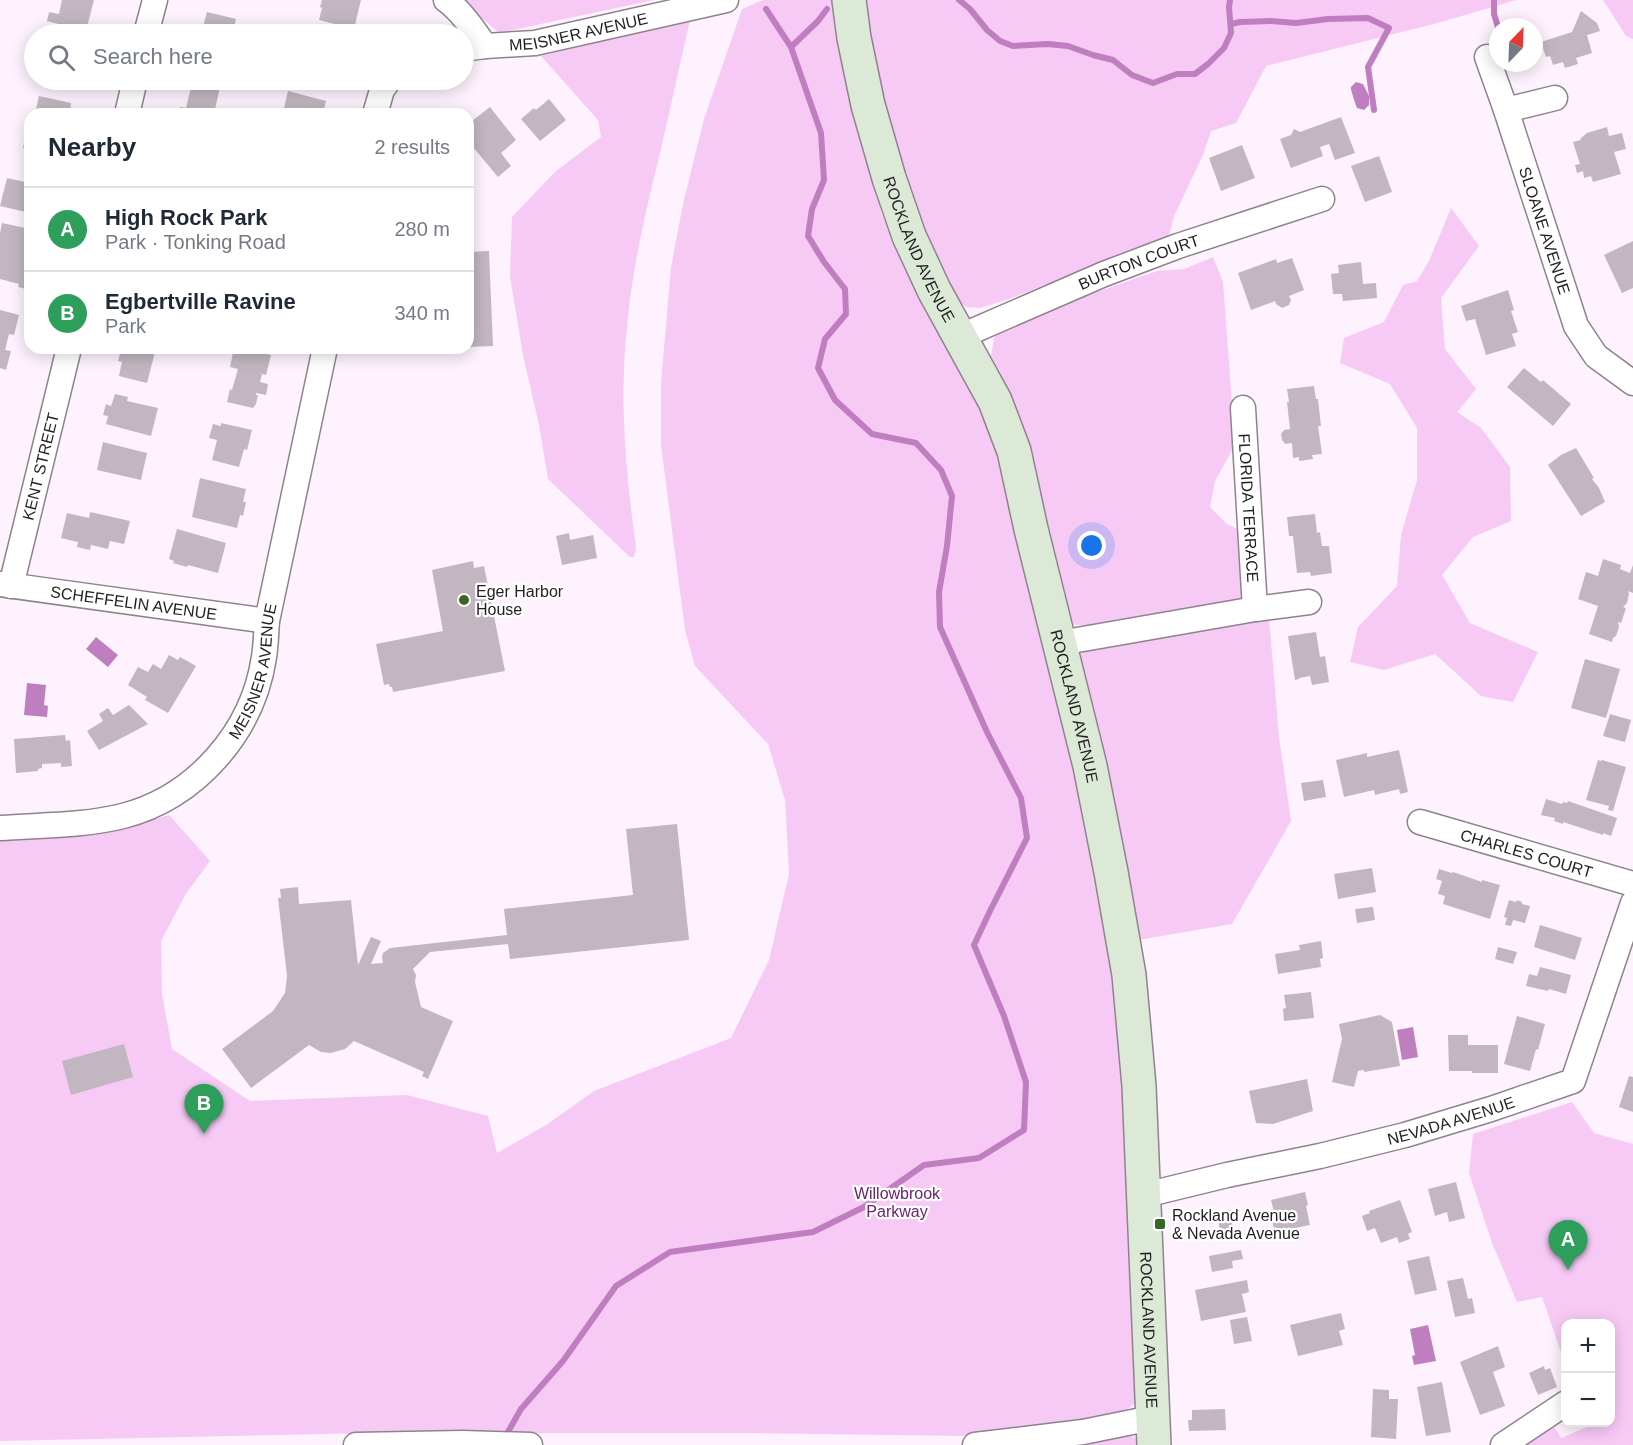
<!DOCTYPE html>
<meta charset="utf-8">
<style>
body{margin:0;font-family:Arial,sans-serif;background:#f2f2f3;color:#1f2937}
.controls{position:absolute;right:18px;bottom:18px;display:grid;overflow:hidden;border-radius:12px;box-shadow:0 3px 15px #0003}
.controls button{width:54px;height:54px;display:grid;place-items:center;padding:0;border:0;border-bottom:2px solid #e0e1e3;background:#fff;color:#1f2937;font:30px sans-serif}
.compass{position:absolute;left:1489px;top:18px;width:54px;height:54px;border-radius:50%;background:#fff;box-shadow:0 3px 15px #0003;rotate:23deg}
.you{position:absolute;left:1092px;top:546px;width:21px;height:21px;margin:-15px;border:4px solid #fff;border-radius:50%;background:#1a73e8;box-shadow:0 0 0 9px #1a73e833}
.badge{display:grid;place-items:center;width:39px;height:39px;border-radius:50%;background:#2563eb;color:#fff;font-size:20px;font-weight:700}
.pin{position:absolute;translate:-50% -50px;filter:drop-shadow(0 2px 3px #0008)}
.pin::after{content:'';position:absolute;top:32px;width:21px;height:18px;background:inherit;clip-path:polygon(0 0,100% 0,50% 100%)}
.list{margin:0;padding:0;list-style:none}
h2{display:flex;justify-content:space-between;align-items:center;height:78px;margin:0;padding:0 24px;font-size:26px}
h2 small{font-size:20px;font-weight:400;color:#747a83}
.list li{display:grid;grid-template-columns:39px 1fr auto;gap:18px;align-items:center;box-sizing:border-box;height:84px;padding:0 24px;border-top:2px solid #e0e1e3}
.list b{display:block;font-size:22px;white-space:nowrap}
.list p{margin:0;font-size:20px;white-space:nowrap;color:#747a83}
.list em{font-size:20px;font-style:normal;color:#747a83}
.icon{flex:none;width:33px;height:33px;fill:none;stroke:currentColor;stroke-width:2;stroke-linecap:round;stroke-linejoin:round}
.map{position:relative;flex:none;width:1633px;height:1445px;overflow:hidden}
.search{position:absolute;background:#fff;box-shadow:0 3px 15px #0003;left:24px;top:24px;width:450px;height:66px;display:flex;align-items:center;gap:15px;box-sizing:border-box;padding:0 21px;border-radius:33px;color:#747a83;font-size:22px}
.panel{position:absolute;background:#fff;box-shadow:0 3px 15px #0003;left:24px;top:108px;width:450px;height:246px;border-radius:18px}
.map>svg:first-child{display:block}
.green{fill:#f7caf6}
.water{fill:#bf7ebf}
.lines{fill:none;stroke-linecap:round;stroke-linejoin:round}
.stream{stroke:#bf7ebf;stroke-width:6}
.building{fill:#c2b6c1}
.street-casing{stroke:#8e838d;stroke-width:27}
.secondary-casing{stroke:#8e838d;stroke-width:36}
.street{stroke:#fff;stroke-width:24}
.secondary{stroke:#dce9d7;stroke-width:33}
.poi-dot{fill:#3a6625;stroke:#fff;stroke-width:2}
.labels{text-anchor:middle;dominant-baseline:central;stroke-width:4.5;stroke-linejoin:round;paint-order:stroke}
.street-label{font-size:16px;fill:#221e22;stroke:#fff}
.poi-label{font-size:16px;fill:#221e22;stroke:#fff;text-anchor:start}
.park-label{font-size:16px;fill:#6e2170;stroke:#fff}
</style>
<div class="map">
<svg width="1633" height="1445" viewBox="0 0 1633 1445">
<rect width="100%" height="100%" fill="#fef2fe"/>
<!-- green -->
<g class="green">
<polygon points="461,0 654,0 499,33"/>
<path d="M763,0H833L839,11L881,212L923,308L982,410L1000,452L1031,599L1075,769L1093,859L1115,997L1122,1069L1139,1399C1131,1409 1122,1412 1110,1415L1014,1432L960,1436L751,1433H371L0,1441V840L128,827L169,815L210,861L185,895L161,941L162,994L172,1049L250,1101L407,1095L488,1116L497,1153L546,1125L594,1091L731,1038L769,960L789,874L785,800L768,744L695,666L685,630L661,445V383L671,267L683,204L704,119L742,9Z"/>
<polygon points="865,0 1516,0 1438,23 1266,66 1236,123 1211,131 1203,155 1174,216 1169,236 1009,299 980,308 966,307 957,299 915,217 893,152 868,23"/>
<polygon points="1603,0 1633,0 1633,39 1626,36"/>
<path d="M690,20C680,64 670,109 660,153C646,210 632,268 627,327C619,401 626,475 636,548L634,557H630L548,479L539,425L523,355L510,277L512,217L556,171L601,137L598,120L541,56Z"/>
<polygon points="1451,208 1479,246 1441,298 1445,349 1476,389 1457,412 1481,428 1510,467 1511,521 1473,537 1442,575 1470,623 1538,652 1513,702 1481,696 1435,654 1384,670 1350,662 1358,627 1397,586 1401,535 1417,480 1417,428 1390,384 1340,363 1344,338 1384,322 1403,285 1417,281 1429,261"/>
<path d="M1213,257L1223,282L1235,445L1215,481L1210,507L1227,524L1246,533V599C1202,606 1158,614 1113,620C1100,622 1085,628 1073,624L1068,617L1033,465L1021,420L1001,374L991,356L994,338L1000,330L1017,320L1157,271L1184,269Z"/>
<polygon points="1269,617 1279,737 1291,821 1232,924 1138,940 1078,655 1111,642"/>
<polygon points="1572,1102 1594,1133 1633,1144 1633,1445 1528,1445 1526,1442 1549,1426 1555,1428 1561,1438 1587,1427 1586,1423 1610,1422 1610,1324 1566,1324 1565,1364 1542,1297 1517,1302 1492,1243 1469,1173 1473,1134"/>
<polygon points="1130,1435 1135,1438 1140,1445 1069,1445"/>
</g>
<!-- water -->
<g class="water">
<path d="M1356,82L1363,84L1369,96V105L1364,110L1357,108C1356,106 1350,88 1351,87Z"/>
<polygon points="96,637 118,655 108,667 86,649"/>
<polygon points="27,683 46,685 44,705 48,706 47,717 24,715"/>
<polygon points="1413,1027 1418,1057 1402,1060 1397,1030"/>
<polygon points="1428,1325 1436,1361 1414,1365 1412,1356 1415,1355 1410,1329"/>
</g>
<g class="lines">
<!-- stream -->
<g class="stream">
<polyline points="959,0 970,9 987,30 1000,41 1013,46 1048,44 1068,46 1093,55 1113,60 1132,75 1153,83 1177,74 1195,74 1208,64 1224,48 1231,33 1229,7 1230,0"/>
<polyline points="1494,0 1494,14 1498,27"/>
<polyline points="1231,24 1240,22 1271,21 1296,23 1328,19 1368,18 1389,28 1368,67 1374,110"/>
<polyline points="791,47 818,21 827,9"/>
<polyline points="504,1439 521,1409 563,1361 616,1286 670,1252 813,1232 864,1207 924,1165 979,1158 1024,1130 1026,1082 1004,1016 974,945 990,911 1027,838 1021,798 987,732 940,627 939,592 947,546 952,496 941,470 916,443 872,434 835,400 818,368 825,339 846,314 845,289 824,262 808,236 812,209 824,180 821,133 791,47 766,9"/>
</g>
</g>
<!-- building -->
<g class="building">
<polygon points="62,0 94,0 86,31 47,21 49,12 59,14"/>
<polygon points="322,0 361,0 354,29 319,20 322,8 320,7"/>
<polygon points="1581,11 1597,23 1600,31 1587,35 1592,53 1576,58 1578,64 1565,68 1563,62 1553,65 1550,56 1546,57 1541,42 1572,32"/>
<polygon points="207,12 236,19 232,34 201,34"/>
<polygon points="54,80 79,80 77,86"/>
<polygon points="188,80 213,80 212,85 220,87 214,114 179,114 180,107 186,108 192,83 187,82"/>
<polygon points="288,91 326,101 323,114 296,114 297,111 284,108"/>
<polygon points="39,96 71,103 70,114 35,114"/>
<polygon points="549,99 566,120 540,141 521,119 534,108 536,110"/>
<polygon points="490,107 516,140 501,153 511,166 498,177 468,141 468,133 471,131 468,124"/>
<polygon points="1341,117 1355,153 1335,160 1329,144 1320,147 1323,156 1291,168 1280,139 1291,135 1294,129 1300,132"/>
<polygon points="1607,127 1609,136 1622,133 1626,149 1614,152 1621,174 1593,182 1591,176 1584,178 1583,171 1577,173 1575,165 1580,164 1573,142 1581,140 1580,139 1587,133"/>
<polygon points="27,130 30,131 29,150 23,148"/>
<polygon points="1242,145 1255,178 1221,191 1209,158"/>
<polygon points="1379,156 1392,192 1365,202 1351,166"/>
<polygon points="7,178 30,183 30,213 0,206"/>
<polygon points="2,223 30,229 30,273 26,289 18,287 19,284 0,279 0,233"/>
<polygon points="1633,241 1633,288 1622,293 1604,255"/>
<polygon points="489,251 493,346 468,347 468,252"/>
<polygon points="1292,258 1304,290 1289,296 1291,300 1289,305 1282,308 1276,304 1275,301 1251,310 1238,273 1276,259 1277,263"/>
<polygon points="1361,262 1363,284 1376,283 1377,298 1343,301 1342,294 1333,294 1331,274 1339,273 1338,265"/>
<polygon points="1508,290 1514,310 1511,311 1518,332 1512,334 1516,346 1486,355 1475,319 1466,321 1461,306"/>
<polygon points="0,310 19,315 14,335 9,334 5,350 11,351 6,370 0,368"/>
<polygon points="126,348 156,348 147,383 119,376 122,362 118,361 121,350 125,351"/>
<polygon points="234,348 240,348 271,355 266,375 262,374 260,382 268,384 266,395 256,393 256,395 258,395 256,404 253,408 227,402 230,389 232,390 238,369 230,367"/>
<polygon points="1524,368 1541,382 1543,380 1571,404 1553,426 1507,387"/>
<polygon points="1314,386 1316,399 1318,399 1321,426 1318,426 1322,454 1312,455 1313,459 1299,461 1299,457 1293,458 1292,443 1285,444 1282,440 1281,434 1284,430 1290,429 1287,402 1289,402 1287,389"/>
<polygon points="115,394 128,397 127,401 158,408 151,436 106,424 108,416 103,415 106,404 111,406"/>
<polygon points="221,423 252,430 247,450 244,449 239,467 212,460 217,440 209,438 213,424 221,426"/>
<polygon points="103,442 147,453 141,480 97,470"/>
<polygon points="1576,448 1594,478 1592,479 1599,488 1605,502 1581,516 1548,465 1561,455"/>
<polygon points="200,478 246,489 243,502 246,502 243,516 240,515 237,528 192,517"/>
<polygon points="90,512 130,521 124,544 110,541 108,549 91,545 90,550 77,547 78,542 61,538 67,513 89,518"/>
<polygon points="1315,514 1317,533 1320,532 1322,546 1329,546 1332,573 1311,576 1310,572 1297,573 1293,536 1289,536 1287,517"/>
<polygon points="177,529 226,543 218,573 188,565 187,567 173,563 174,561 169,559"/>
<polygon points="569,533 570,540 593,535 597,558 562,565 556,536"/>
<polygon points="1603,559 1621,565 1620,569 1630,573 1633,565 1633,593 1628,591 1629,594 1627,603 1623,607 1626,608 1621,623 1618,622 1619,627 1616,636 1613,638 1612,642 1589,634 1598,606 1578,599 1586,572 1598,576"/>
<polygon points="473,561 474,568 484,566 505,671 393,692 392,687 390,687 389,684 384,685 376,644 443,631 432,570"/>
<polygon points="1316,632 1320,657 1325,656 1329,682 1312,685 1310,676 1299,678 1299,679 1295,680 1288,636"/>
<polygon points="169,655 178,660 180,657 196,666 168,713 145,700 147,697 128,685 138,667 148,672 153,664 161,669"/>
<polygon points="1585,659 1620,669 1606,718 1571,708"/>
<polygon points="129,705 148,724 99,750 87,731 103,721 99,714 108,708 113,715"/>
<polygon points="1610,714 1631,720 1625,742 1603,736"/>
<polygon points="65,735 66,741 70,740 72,766 61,767 61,763 42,764 42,768 38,769 38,771 16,773 14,739"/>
<polygon points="1399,750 1408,792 1400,794 1399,789 1375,795 1374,790 1344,797 1336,760 1367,753 1367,757"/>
<polygon points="1598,760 1601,761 1602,760 1626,767 1613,811 1608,810 1609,806 1586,800"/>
<polygon points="1323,780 1326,797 1304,801 1301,783"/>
<polygon points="1546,799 1562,804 1563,802 1567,803 1568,801 1617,818 1611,836 1603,833 1603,835 1563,822 1563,824 1554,821 1555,818 1541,815"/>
<polygon points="677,824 689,940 510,959 508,944 430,952 413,969 416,975 415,982 421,1007 453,1021 428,1079 422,1076 424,1072 354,1041 345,1049 331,1053 321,1052 309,1045 251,1088 222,1049 273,1011 285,993 287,976 278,898 281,898 280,889 298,887 299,904 351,900 358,965 371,937 381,941 371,964 383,963 382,957 383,953 390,948 507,935 504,909 633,895 626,829"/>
<polygon points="1372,868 1376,892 1338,899 1334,874"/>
<polygon points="1439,869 1452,873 1453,872 1459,874 1482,882 1482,880 1500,885 1490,919 1443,904 1445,896 1438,894 1442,881 1436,879"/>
<polygon points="1509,900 1516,902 1517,900 1522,902 1522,904 1530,906 1525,923 1513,920 1511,926 1505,925 1507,918 1504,917"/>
<polygon points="1373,907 1375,920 1357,923 1355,909"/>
<polygon points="1540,925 1582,938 1575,960 1534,947"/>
<polygon points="1321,941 1323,958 1320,959 1321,967 1278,974 1275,954 1300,950 1299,945"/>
<polygon points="1498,947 1517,952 1513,964 1495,959"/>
<polygon points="1540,967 1571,975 1566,994 1549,989 1548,991 1526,986 1529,974 1537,976"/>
<polygon points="1311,992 1314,1018 1284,1021 1283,1009 1286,1008 1284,995"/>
<polygon points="1380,1015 1392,1022 1400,1066 1364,1072 1364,1070 1358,1071 1354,1087 1332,1082 1342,1039 1339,1024"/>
<polygon points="1517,1016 1545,1024 1538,1050 1536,1049 1530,1071 1504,1064"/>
<polygon points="1448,1035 1468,1035 1468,1045 1498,1045 1498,1073 1472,1073 1472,1071 1449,1071"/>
<polygon points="124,1044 133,1077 71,1095 62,1061"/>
<polygon points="1629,1076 1633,1077 1633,1112 1619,1107"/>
<polygon points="1307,1079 1313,1111 1273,1124 1256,1123 1249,1091"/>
<polygon points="1456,1182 1465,1218 1449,1222 1447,1212 1435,1216 1428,1189"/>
<polygon points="1305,1192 1308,1205 1306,1206 1310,1225 1275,1232 1271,1217 1275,1216 1271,1200"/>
<polygon points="1400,1200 1412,1232 1408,1234 1410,1239 1399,1243 1397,1237 1381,1243 1375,1228 1367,1231 1362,1216 1370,1213 1369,1211"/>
<polygon points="1230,1210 1233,1229 1220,1232 1217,1213"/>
<polygon points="1241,1250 1243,1259 1232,1261 1233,1268 1212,1272 1209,1256"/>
<polygon points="1429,1256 1437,1290 1415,1295 1407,1261"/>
<polygon points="1463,1278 1468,1299 1472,1298 1475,1313 1455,1317 1447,1281"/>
<polygon points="1247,1280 1249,1292 1242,1294 1246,1312 1201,1321 1195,1290"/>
<polygon points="1341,1313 1345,1329 1339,1331 1343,1345 1298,1356 1290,1325"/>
<polygon points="1247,1317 1252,1341 1234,1344 1230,1320"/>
<polygon points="1498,1346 1505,1367 1493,1372 1505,1406 1480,1415 1460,1362"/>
<polygon points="1544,1366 1545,1370 1550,1368 1557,1387 1538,1395 1529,1373"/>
<polygon points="1442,1382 1451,1432 1426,1436 1417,1387"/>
<polygon points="1373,1389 1389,1390 1389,1399 1398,1399 1396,1439 1371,1437"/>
<polygon points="1225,1409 1226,1430 1189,1431 1188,1420 1192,1420 1192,1410"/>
</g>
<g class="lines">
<defs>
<g id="street">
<path d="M446,0C462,12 474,30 485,46"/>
<polyline points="146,34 155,0"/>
<path id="s1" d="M464,49L485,46L535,43L726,0"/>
<path id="s2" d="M1487,57L1506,110L1576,326L1596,356L1633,383"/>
<polyline points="1506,110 1555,98"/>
<polyline points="127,114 135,80"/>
<polyline points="375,114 382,90 389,80"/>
<path id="s3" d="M959,337L1104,274L1178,246L1322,199"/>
<path id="s4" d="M1243,408L1255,609"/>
<path id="s5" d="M0,584L267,621"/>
<path id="s6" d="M11,586L69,348"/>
<polyline points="1060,643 1255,609 1309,602"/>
<path id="s7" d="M1420,822L1633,884"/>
<path id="s8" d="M0,828C41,825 83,826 123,816C196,797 253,732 264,657C266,645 266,633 267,621L325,348"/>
<path id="s9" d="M1145,1195L1227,1175L1320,1156L1405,1135L1491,1109L1573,1081L1633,903"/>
<polyline points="356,1445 462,1443 530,1445"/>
<polyline points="975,1445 1083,1432 1152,1418"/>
<polyline points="1503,1445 1566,1403"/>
</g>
<g id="secondary">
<path id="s10" d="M849,0L854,38L868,105L889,178L909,236L934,290L995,401L1014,451L1031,529L1090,766L1111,872L1129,975L1139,1086L1154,1445"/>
</g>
</defs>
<!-- street casing -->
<use href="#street" class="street-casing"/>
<!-- secondary casing -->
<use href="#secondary" class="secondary-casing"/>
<!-- street -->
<use href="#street" class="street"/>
<!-- secondary -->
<use href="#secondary" class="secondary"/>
</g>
<!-- markers -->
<g class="poi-dot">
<circle cx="464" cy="600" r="6"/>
<rect x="1154" y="1218" width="12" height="12" rx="3"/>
</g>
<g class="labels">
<!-- street labels -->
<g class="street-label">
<text stroke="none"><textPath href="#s1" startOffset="116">MEISNER AVENUE</textPath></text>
<text stroke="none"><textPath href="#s2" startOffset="183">SLOANE AVENUE</textPath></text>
<text stroke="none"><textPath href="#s10" startOffset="260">ROCKLAND AVENUE</textPath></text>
<text stroke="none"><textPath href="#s3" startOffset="195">BURTON COURT</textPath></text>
<text stroke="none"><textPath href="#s6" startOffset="123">KENT STREET</textPath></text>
<text stroke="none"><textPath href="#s4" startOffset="100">FLORIDA TERRACE</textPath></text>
<text stroke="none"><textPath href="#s5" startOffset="135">SCHEFFELIN AVENUE</textPath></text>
<text stroke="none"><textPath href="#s8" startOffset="332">MEISNER AVENUE</textPath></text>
<text stroke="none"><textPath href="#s10" startOffset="746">ROCKLAND AVENUE</textPath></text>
<text stroke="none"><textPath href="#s7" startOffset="111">CHARLES COURT</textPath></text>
<text stroke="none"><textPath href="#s9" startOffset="315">NEVADA AVENUE</textPath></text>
<text stroke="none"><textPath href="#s10" startOffset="1376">ROCKLAND AVENUE</textPath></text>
</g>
<!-- poi labels -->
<g class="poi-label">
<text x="476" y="591">Eger Harbor<tspan x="476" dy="18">House</tspan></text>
<text x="1172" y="1215">Rockland Avenue<tspan x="1172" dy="18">&amp; Nevada Avenue</tspan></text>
</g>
<!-- park labels -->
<g class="park-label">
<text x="897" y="1193">Willowbrook<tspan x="897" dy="18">Parkway</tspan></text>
</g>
</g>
</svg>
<div class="controls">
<button>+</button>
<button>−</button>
</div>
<svg class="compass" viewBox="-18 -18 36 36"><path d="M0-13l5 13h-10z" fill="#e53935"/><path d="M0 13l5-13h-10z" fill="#747a83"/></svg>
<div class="you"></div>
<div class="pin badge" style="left:1568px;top:1270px;background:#2e9e5b">A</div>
<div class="pin badge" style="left:204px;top:1134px;background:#2e9e5b">B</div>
<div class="search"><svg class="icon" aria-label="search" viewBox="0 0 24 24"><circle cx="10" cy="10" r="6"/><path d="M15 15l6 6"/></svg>Search here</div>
<section class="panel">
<h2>Nearby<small>2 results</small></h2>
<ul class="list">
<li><span class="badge" style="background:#2e9e5b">A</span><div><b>High Rock Park</b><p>Park · Tonking Road</p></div><em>280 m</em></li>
<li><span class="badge" style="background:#2e9e5b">B</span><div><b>Egbertville Ravine</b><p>Park</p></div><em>340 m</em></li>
</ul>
</section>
</div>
